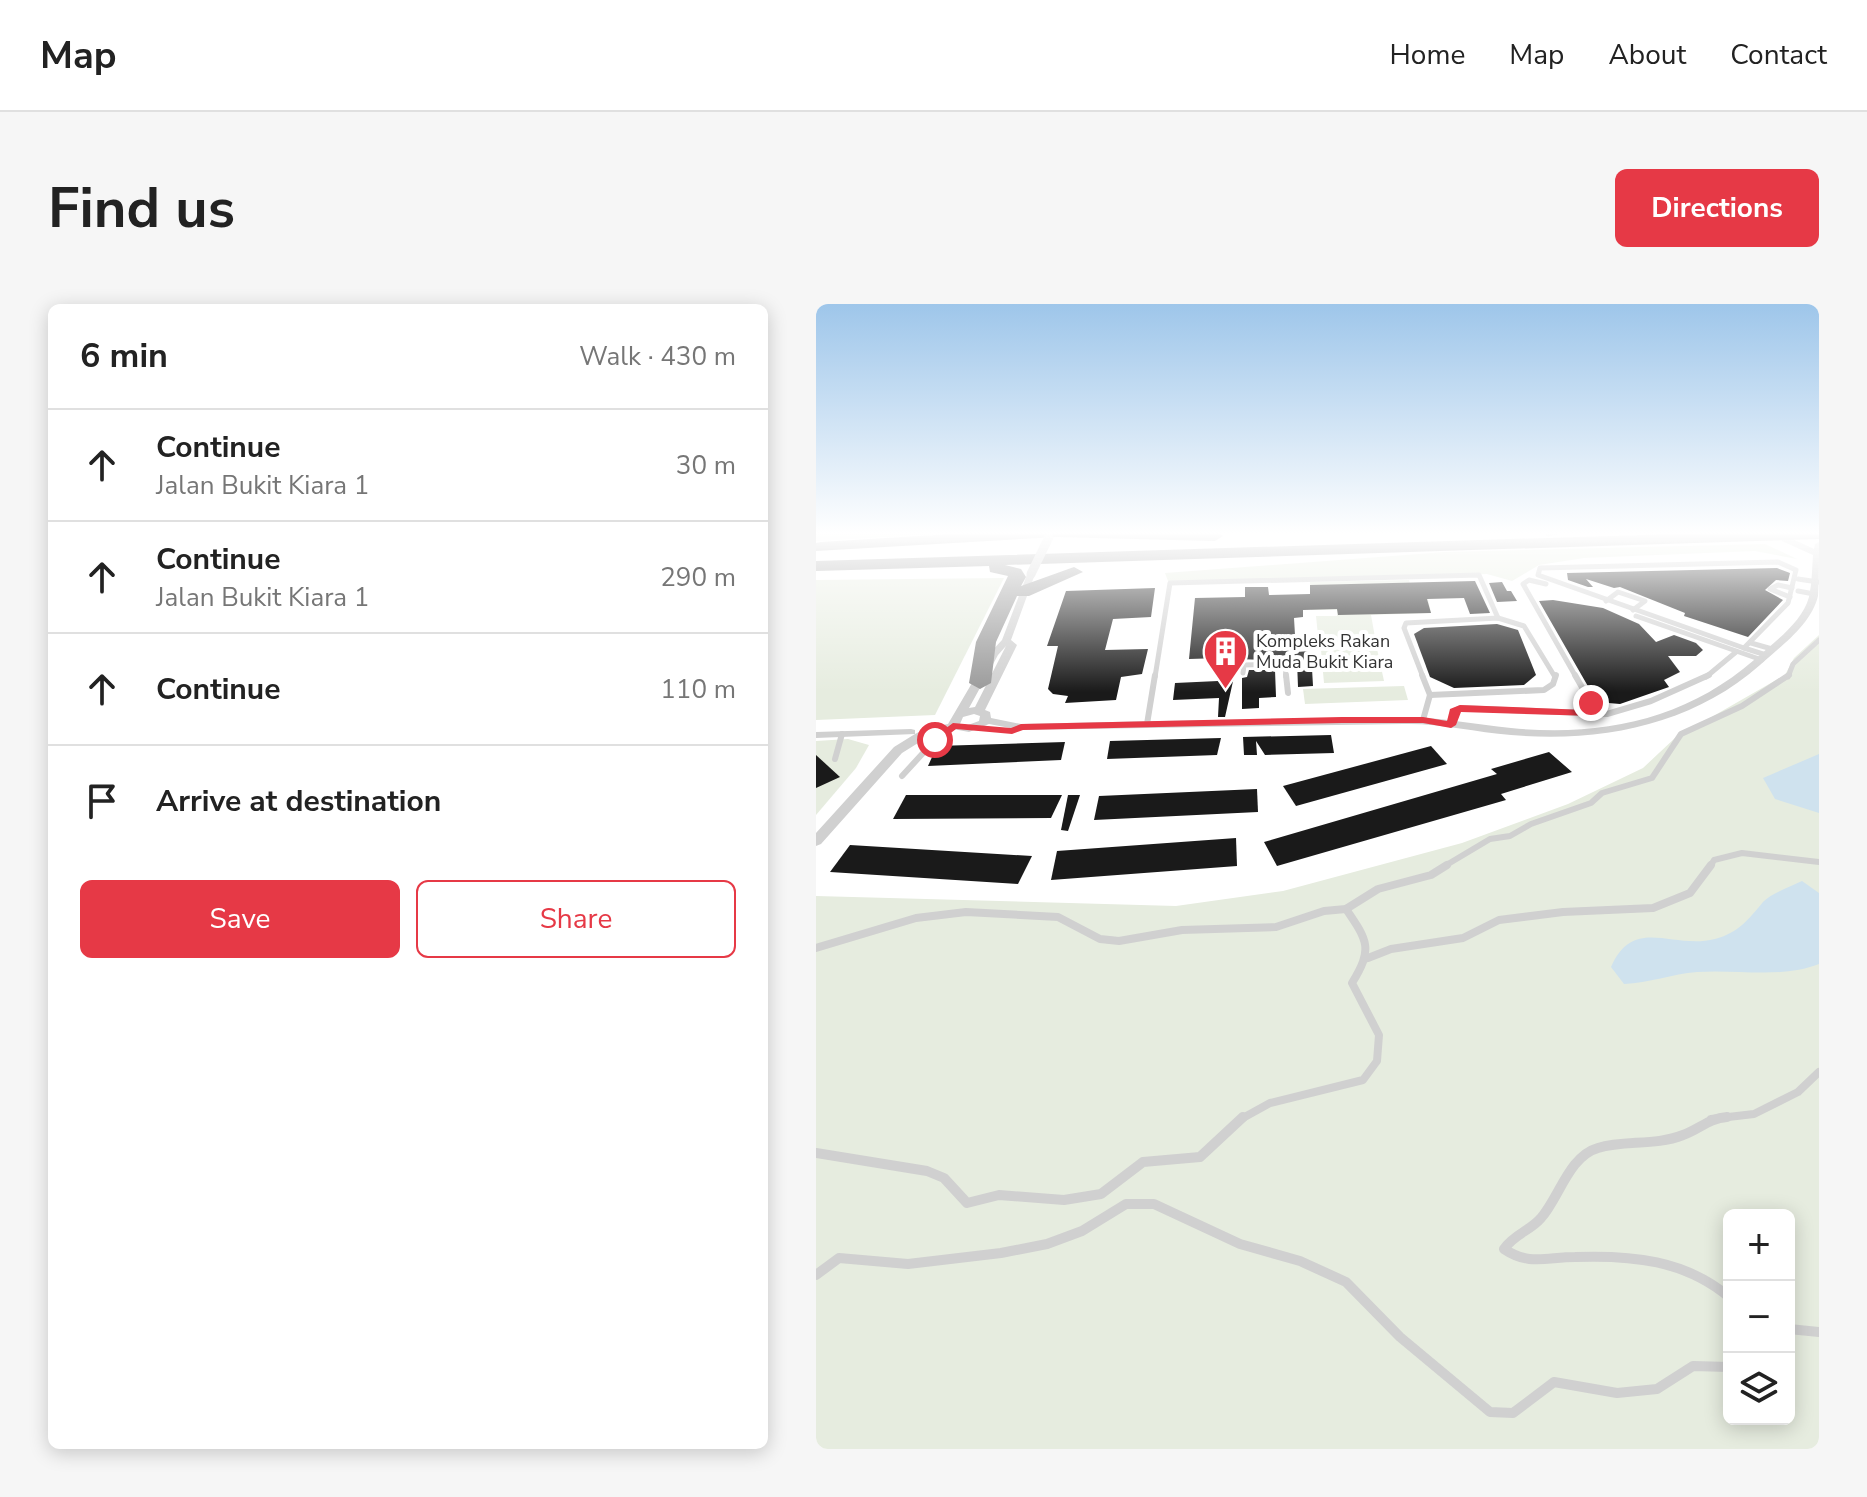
<!DOCTYPE html>
<meta charset="utf-8">
<style>
body{margin:0;font-family:"Nunito Sans",sans-serif;background:#f6f6f6;color:#222}
.controls{position:absolute;right:24px;bottom:24px;display:grid;overflow:hidden;border-radius:12px;box-shadow:0 4px 20px #0003}
.controls button{width:72px;height:72px;display:grid;place-items:center;padding:0;border:0;border-bottom:2px solid #e0e0e0;background:#fff;color:#222;font:40px sans-serif}
.stop{position:absolute;width:24px;height:24px;margin:-18px;border:6px solid #e63946;border-radius:50%;background:#fff}
.stop.end{background:#e63946;border-color:#fff;box-shadow:0 2px 8px #0008}
.list{margin:0;padding:0;list-style:none}
h2{display:flex;justify-content:space-between;align-items:center;height:104px;margin:0;padding:0 32px;font-size:34px}
h2 small{font-size:26px;font-weight:400;color:#767676}
.list li{display:grid;grid-template-columns:52px 1fr auto;gap:24px;align-items:center;box-sizing:border-box;height:112px;padding:0 32px;border-top:2px solid #e0e0e0}
.list b{display:block;font-size:30px;white-space:nowrap}
.list p{margin:0;font-size:26px;white-space:nowrap;color:#767676}
.list em{font-size:26px;font-style:normal;color:#767676}
.actions{display:flex;gap:16px;padding:24px 32px}
.actions a{flex:1;padding:18px 0;border:2px solid #e63946;border-radius:12px;text-align:center;font-size:28px;color:#e63946}
.actions .main{background:#e63946;color:#fff}
.icon{flex:none;width:44px;height:44px;fill:none;stroke:currentColor;stroke-width:2;stroke-linecap:round;stroke-linejoin:round}
.map{position:relative;flex:none;width:1003px;height:1145px;overflow:hidden;border-radius:12px}
header{display:flex;align-items:center;gap:48px;box-sizing:border-box;height:112px;padding:0 40px;background:#fff;border-bottom:2px solid #e0e0e0}
header strong{font-size:38px}
nav{display:flex;gap:44px;margin-inline-start:auto;font-size:28px}
.intro{display:flex;align-items:center;justify-content:space-between;box-sizing:border-box;height:192px;padding:0 48px}
h1{margin:0;font-size:56px}
.button{padding:20px 36px;border-radius:12px;background:#e63946;color:#fff;font-size:28px;font-weight:700}
main{display:flex;gap:48px;padding:0 48px}
aside{flex:1;background:#fff;border-radius:12px;box-shadow:0 4px 20px #0003}
.map>svg:first-child{display:block}
.green{fill:#e6ecdf;fill-rule:evenodd}
.water{fill:#cfe2ee}
.building{fill:#1a1a1a}
.lines{fill:none;stroke-linecap:round;stroke-linejoin:round}
.lane-far3{stroke:#d0d0d0;stroke-width:5}
.lane-far2{stroke:#d0d0d0;stroke-width:6}
.lane-far1{stroke:#d0d0d0;stroke-width:8}
.lane{stroke:#d0d0d0;stroke-width:10}
.street{fill:#d0d0d0;fill-rule:evenodd}
.highway{fill:#9a9a9a;fill-rule:evenodd}
.street-bridge{stroke:#d0d0d0;stroke-width:9}
.route{fill:#e63946}
.labels{text-anchor:middle;dominant-baseline:central;stroke-width:8;stroke-linejoin:round;paint-order:stroke}
.far-poi-label{font-size:18px;fill:#333;stroke:#fff;text-anchor:start}
</style>
<header>
<strong>Map</strong>
<nav><a>Home</a><a>Map</a><a>About</a><a>Contact</a></nav>
</header>
<div class="intro"><h1>Find us</h1><a class="button">Directions</a></div>
<main>
<aside>
<h2>6 min<small>Walk · 430 m</small></h2>
<ul class="list">
<li><svg class="icon" aria-label="ahead" viewBox="0 0 24 24"><path d="M12 20V5M6 11l6-6 6 6"/></svg><div><b>Continue</b><p>Jalan Bukit Kiara 1</p></div><em>30 m</em></li>
<li><svg class="icon" aria-label="ahead" viewBox="0 0 24 24"><path d="M12 20V5M6 11l6-6 6 6"/></svg><div><b>Continue</b><p>Jalan Bukit Kiara 1</p></div><em>290 m</em></li>
<li><svg class="icon" aria-label="ahead" viewBox="0 0 24 24"><path d="M12 20V5M6 11l6-6 6 6"/></svg><div><b>Continue</b></div><em>110 m</em></li>
<li><svg class="icon" aria-label="arrive" viewBox="0 0 24 24"><path d="M6 21V4h12l-3 4 3 4H6"/></svg><div><b>Arrive at destination</b></div></li>
</ul>
<div class="actions"><a class="main">Save</a><a>Share</a></div>
</aside>
<div class="map">
<svg width="1003" height="1145" viewBox="0 0 1003 1145">
<rect width="100%" height="100%" fill="#fff"/>
<!-- green -->
<g class="green">
<polygon points="0,228 162,228 0,237"/>
<polygon points="949,240 981,255 939,247 768,254 723,261 696,277 671,270 352,277 349,269 629,248"/>
<polygon points="188,274 119,411 0,416 0,276"/>
<polygon points="593,276 596,286 612,295 615,309 555,311 560,339 503,341 500,312 521,312 521,306 495,306 494,278"/>
<path d="M1003,331V1145H0V592L360,602L467,587L646,539L752,500L827,464L859,434L969,371L978,354ZM913,911H973V1115H913Z"/>
<polygon points="561,345 568,377 508,379 505,346"/>
<polygon points="588,382 592,396 489,400 487,385"/>
<polygon points="32,435 53,441 40,464 0,511 0,437"/>
</g>
<!-- water -->
<g class="water">
<polygon points="1003,450 1003,509 959,495 947,474"/>
<path d="M986,577L1003,589V660C965,675 922,665 881,668C856,670 833,679 808,680L795,663C818,611 856,646 899,635C922,629 933,615 947,598C956,589 974,583 986,577Z"/>
</g>
<!-- building -->
<g class="building">
<polygon points="961,264 974,269 972,277 960,276 949,286 967,296 932,333 868,312 869,309 804,283 798,284 770,275 777,283 772,283 752,276 751,269"/>
<polygon points="659,277 674,309 654,310 648,294 611,295 615,309 522,311 521,305 487,306 487,313 478,314 480,348 495,347 497,382 482,383 481,357 422,355 409,413 402,413 403,394 357,396 359,379 402,377 404,354 373,355 379,294 429,293 429,283 452,283 453,291 494,290 494,281"/>
<polygon points="686,278 691,287 695,287 701,297 681,298 673,279"/>
<polygon points="339,284 335,313 297,315 289,346 332,345 326,370 305,373 300,396 249,399 252,392 237,390 232,385 242,342 231,342 250,287"/>
<polygon points="737,296 787,304 823,320 840,338 858,331 880,339 887,346 880,352 852,352 864,368 848,376 853,383 804,400 781,398 723,297"/>
<polygon points="681,320 702,326 720,371 708,381 638,384 614,373 598,330 608,324"/>
<polygon points="433,366 459,366 460,393 443,394 443,404 426,405 426,374 431,373"/>
<polygon points="515,431 518,449 449,451 440,437 441,451 428,451 427,433"/>
<polygon points="405,434 401,451 291,455 294,437"/>
<polygon points="249,438 245,456 112,462 121,442"/>
<polygon points="615,442 631,460 480,502 467,482"/>
<polygon points="733,448 756,468 685,490 690,496 461,562 448,538 681,470 675,465"/>
<polygon points="0,451 24,473 0,484"/>
<polygon points="441,485 442,508 278,516 283,492"/>
<polygon points="90,491 246,491 235,514 77,515"/>
<polygon points="252,491 264,491 252,527 245,526"/>
<polygon points="420,534 421,562 235,576 241,547"/>
<polygon points="34,541 216,552 202,580 14,568"/>
</g>
<g class="lines">
<!-- lane-far3 -->
<g class="lane-far3">
<polyline points="732,230 741,228"/>
<polygon points="962,258 980,266 972,299 928,344 722,271 724,264"/>
<polyline points="982,275 1002,278"/>
<polyline points="730,280 713,276 707,280 760,373"/>
<polyline points="982,287 998,290"/>
<polyline points="974,293 954,285 962,281 976,284"/>
<polyline points="790,297 802,288 829,297 817,306"/>
<polyline points="820,312 946,356"/>
<polyline points="935,339 956,345"/>
<polyline points="928,344 950,351"/>
<polyline points="427,369 428,361 469,360 470,373"/>
<polyline points="339,373 354,279 663,271 682,314"/>
<polyline points="607,373 588,324 590,319 682,314 708,322 739,373"/>
<polyline points="890,373 920,348"/>
<polyline points="972,373 977,360 1003,336"/>
</g>
<!-- lane-far2 -->
<g class="lane-far2">
<polyline points="470,371 472,389"/>
<polyline points="606,371 614,391 728,386 737,380 740,371"/>
<polyline points="759,371 775,399 776,410"/>
<polyline points="607,416 614,391"/>
<polyline points="331,420 339,371"/>
<polyline points="635,421 637,408 644,404 791,410 835,397 893,371"/>
<polyline points="19,455 26,430"/>
<polyline points="86,472 130,424"/>
<polyline points="627,563 674,535 694,532 715,520 775,499 786,489 836,474 865,430 926,402 973,371"/>
<polyline points="894,563 898,556 926,549 1003,558"/>
</g>
<!-- lane-far1 -->
<g class="lane-far1">
<polyline points="0,644 100,614 150,608 242,613 284,635 303,637 366,626 460,623 508,607 530,605 562,585 615,571 631,561"/>
<polyline points="552,654 575,645 647,634 683,616 747,608 837,604 874,589 895,561"/>
<path d="M425,815L454,799L547,776L561,757L563,731L536,679C557,645 552,637 530,605"/>
<polyline points="895,815 938,810 982,788 1003,768"/>
</g>
<!-- lane -->
<g class="lane">
<path d="M911,813C893,814 884,825 867,831C839,842 809,836 782,844C753,852 743,894 725,914C714,927 698,930 688,945C713,962 731,953 759,953C816,951 869,956 913,993"/>
<polyline points="0,849 111,867 128,874 151,899 183,891 248,896 285,890 327,858 384,853 427,813"/>
<polyline points="0,971 23,954 92,960 185,949 231,940 266,927 310,900 338,900 424,940 484,957 530,978 584,1033 674,1108 697,1109 738,1078 801,1089 841,1085 877,1062 913,1063"/>
<polyline points="973,1025 1003,1028"/>
</g>
<!-- street -->
<path class="street" d="M966,233H972L998,245L999,240L1003,238C1003,255 1003,275 1002,292C995,321 965,342 944,361C876,421 785,439 695,431C659,428 623,419 587,420C460,422 332,424 205,426L173,420L153,428L137,425L115,431L86,449L5,540L0,542V529L78,443L99,430L0,434V428L95,425L99,426V430L107,426L132,420L173,350L186,336L212,268L219,270L195,336L201,341L169,406L174,408L175,414L205,420C330,417 455,415 580,413C619,412 657,420 695,424C784,433 869,416 938,356C957,339 986,319 993,293C996,279 996,265 997,251L966,237ZM190,342L159,403L153,404L182,351ZM158,410L164,412L163,417L152,421L144,420L147,413Z"/>
<!-- highway -->
<g class="highway">
<polygon points="167,228 402,228 407,232 399,237 240,233 0,247 0,239 5,238"/>
<polygon points="919,228 1003,228 1003,235 189,261 205,265 210,273 205,282 258,263 267,268 213,292 201,292 180,338 175,379 164,385 153,379 160,338 192,272 174,268 173,262 0,267 0,257"/>
</g>
<!-- street-bridge -->
<polyline class="street-bridge" points="215,270 233,233"/>
</g>
<!-- sky -->
<linearGradient id="sky" x2="0" y2="1"><stop stop-color="#9ec6ea"/><stop offset="0.59" stop-color="#fff"/><stop offset="1" stop-color="#fff" stop-opacity="0"/></linearGradient>
<rect width="1003" height="388" fill="url(#sky)"/>
<!-- route -->
<polygon class="route" points="772,397 780,399 779,412 645,408 640,421 635,424 607,419 526,419 207,426 196,430 140,425 123,438 114,436 137,419 195,424 205,420 526,413 607,413 631,417 634,405 644,401 770,406"/>
<!-- icons -->
<defs>
<symbol id="building-pin" viewBox="-11 -11 22 30"><path d="M0 17L-7.5 6A9.5 9.5 0 1 1 7.5 6Z" fill="#e63946" stroke="#fff"/><path d="M-4-6H4V6H1V3H-1V6H-4ZM-2.5-4.3h1.7v1.8h-1.7ZM.8-4.3h1.7v1.8H.8ZM-2.5-1h1.7V.8h-1.7ZM.8-1h1.7V.8H.8Z" fill="#fff"/></symbol>
</defs>
<g fill-rule="evenodd">
<use href="#building-pin" x="384" y="322" width="51" height="69"/>
</g>
<g class="labels">
<!-- far-poi labels -->
<g class="far-poi-label">
<text x="440" y="337">Kompleks Rakan<tspan x="440" dy="21">Muda Bukit Kiara</tspan></text>
</g>
</g>
</svg>
<div class="controls">
<button>+</button>
<button>−</button>
<button><svg class="icon" aria-label="layers" viewBox="0 0 24 24"><path d="M12 4l9 5-9 5-9-5zM3 14l9 5 9-5"/></svg></button>
</div>
<div class="stop" style="left:119px;top:436px"></div>
<div class="stop end" style="left:775px;top:399px"></div>
</div>
</main>
